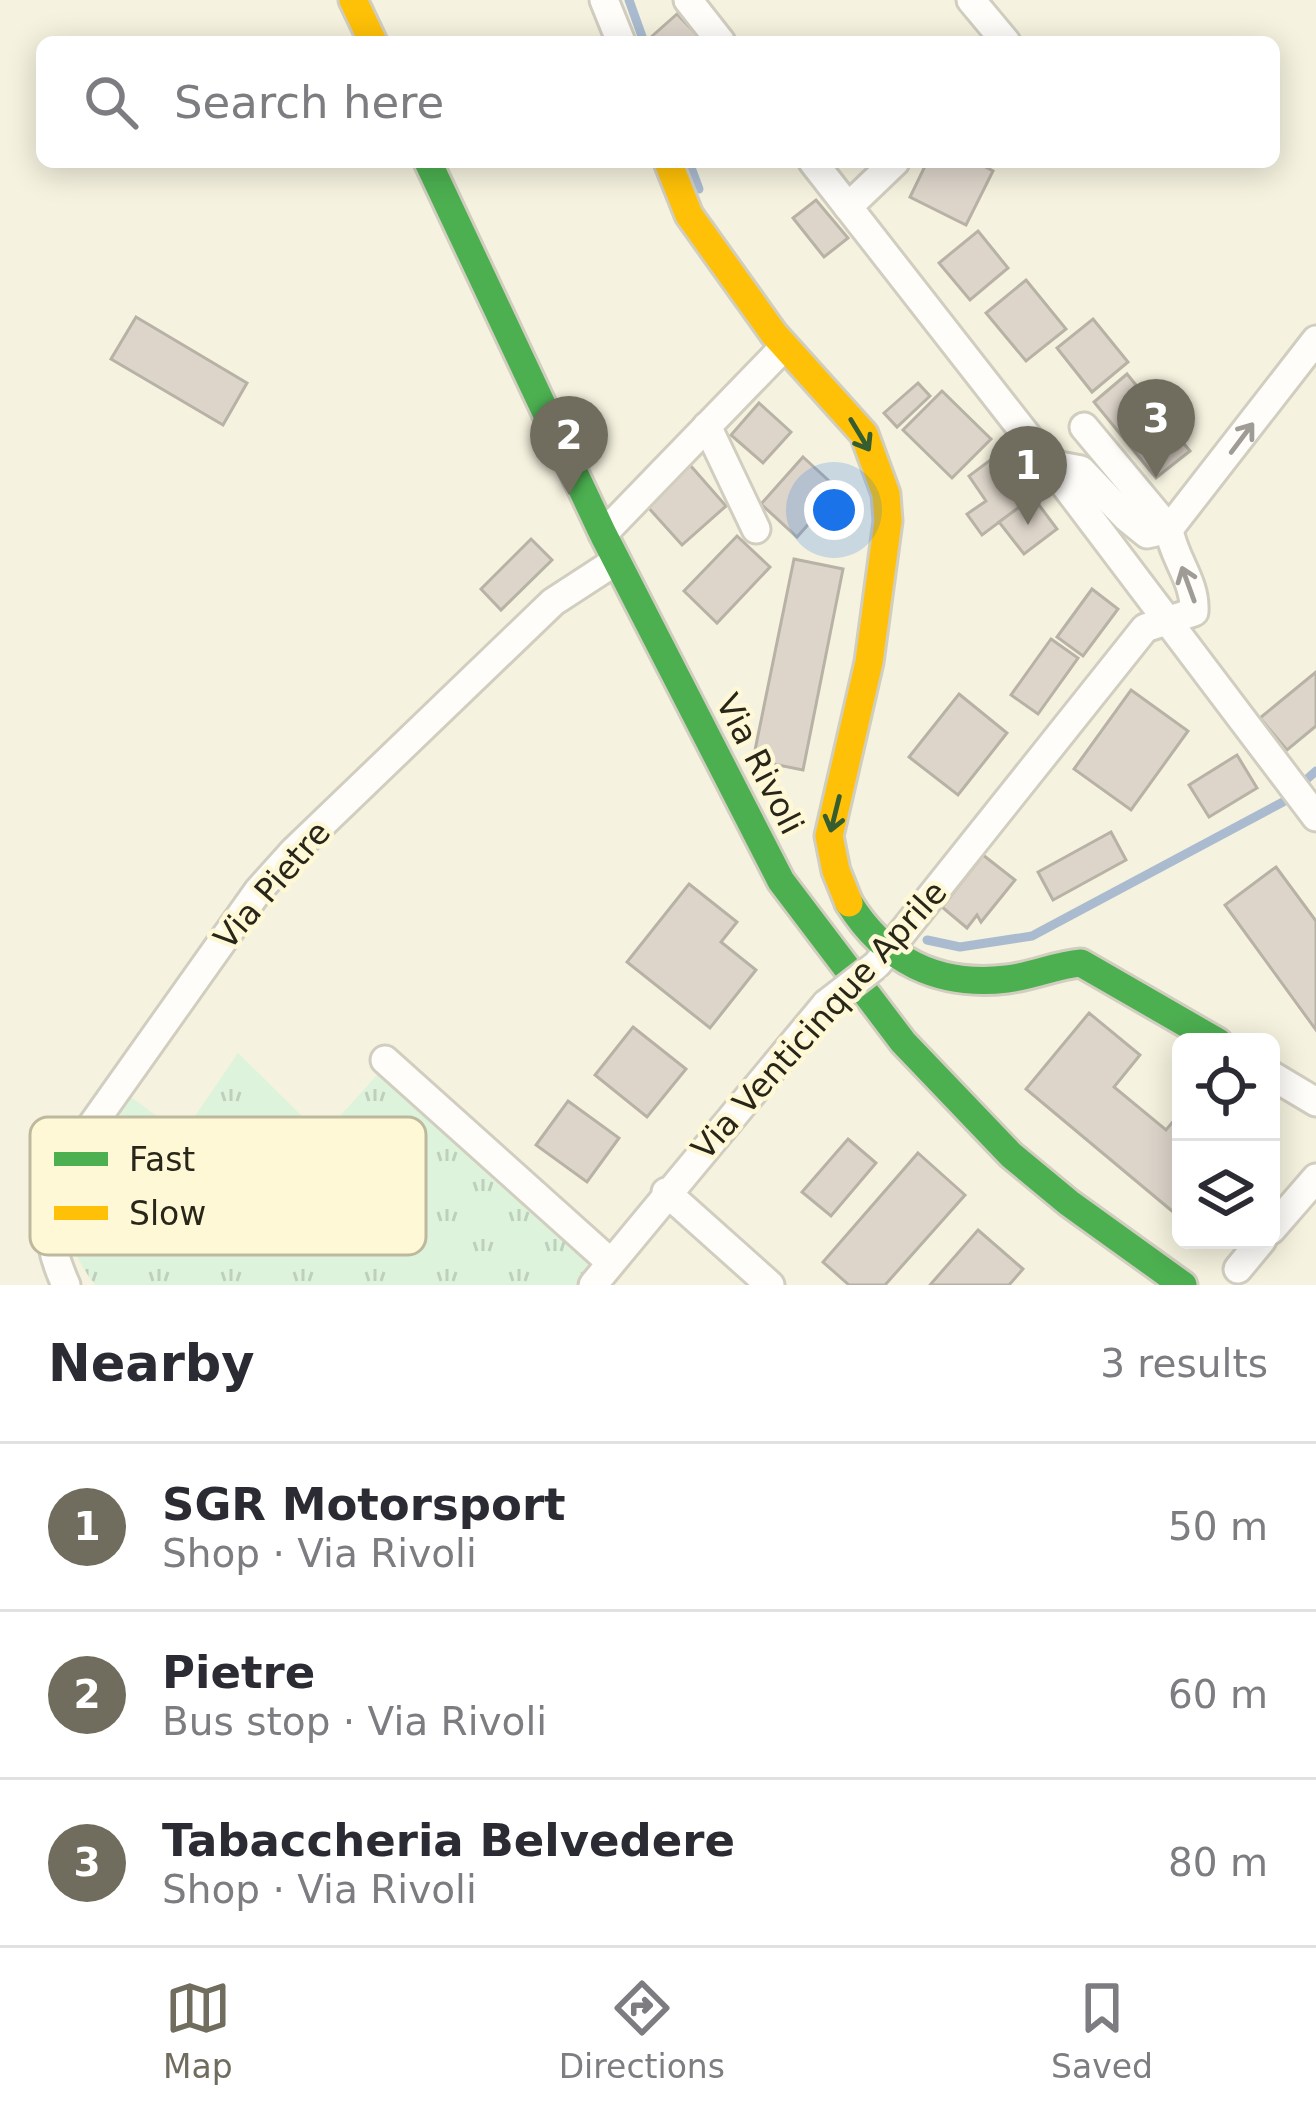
<!DOCTYPE html>
<meta charset="utf-8">
<style>
body{margin:0;font-family:"DejaVu Sans",sans-serif;background:#f7f7f7;color:#2b2b33}
.controls{position:absolute;right:36px;bottom:36px;display:grid;overflow:hidden;border-radius:18px;box-shadow:0 6px 30px #0003}
.controls button{width:108px;height:108px;display:grid;place-items:center;padding:0;border:0;border-bottom:3px solid #e1e1e2;background:#fff;color:#2b2b33;font:60px sans-serif}
.you{position:absolute;left:834px;top:510px;width:42px;height:42px;margin:-30px;border:9px solid #fff;border-radius:50%;background:#1a73e8;box-shadow:0 0 0 18px #1a73e833}
.badge{display:grid;place-items:center;width:78px;height:78px;border-radius:50%;background:#706d5e;color:#fff;font-size:39px;font-weight:700}
.pin{position:absolute;translate:-50% -99px;filter:drop-shadow(0 3px 6px #0008)}
.pin::after{content:'';position:absolute;top:63px;width:42px;height:36px;background:inherit;clip-path:polygon(0 0,100% 0,50% 100%)}
.list{margin:0;padding:0;list-style:none}
h2{display:flex;justify-content:space-between;align-items:center;height:156px;margin:0;padding:0 48px;font-size:51px}
h2 small{font-size:39px;font-weight:400;color:#7c7c81}
.list li{display:grid;grid-template-columns:78px 1fr auto;gap:36px;align-items:center;box-sizing:border-box;height:168px;padding:0 48px;border-top:3px solid #e1e1e2}
.list b{display:block;font-size:45px;white-space:nowrap}
.list p{margin:0;font-size:39px;white-space:nowrap;color:#7c7c81}
.list em{font-size:39px;font-style:normal;color:#7c7c81}
.icon{flex:none;width:66px;height:66px;fill:none;stroke:currentColor;stroke-width:2;stroke-linecap:round;stroke-linejoin:round}
.map{position:relative;flex:none;width:1316px;height:1285px;overflow:hidden}
.search{position:absolute;background:#fff;box-shadow:0 6px 30px #0003;left:36px;right:36px;top:36px;height:132px;display:flex;align-items:center;gap:30px;box-sizing:border-box;padding:0 42px;border-radius:18px;color:#7c7c81;font-size:45px}
.sheet{height:660px;background:#fff}
nav{display:flex;justify-content:space-around;align-items:center;box-sizing:border-box;height:168px;border-top:3px solid #e1e1e2;background:#fff;font-size:33px;color:#7c7c81}
nav a{display:grid;justify-items:center;gap:6px}
nav .on{color:#706d5e}
.map>svg:first-child{display:block}
.park{fill:url(#park-tufts)}
.lines{fill:none;stroke-linecap:round;stroke-linejoin:round}
.stream{stroke:#aabbd0;stroke-width:9}
.building{fill:#ddd5ca;stroke:#b8b2a6;stroke-width:3}
.street-casing{stroke:#d1cec0;stroke-width:33}
.fast-casing{stroke:#d1cec0;stroke-width:33}
.slow-casing{stroke:#d1cec0;stroke-width:33}
.street{stroke:#fefdfa;stroke-width:27}
.fast{stroke:#4caf50;stroke-width:27}
.slow{stroke:#ffc107;stroke-width:27}
.street-bridge-casing{stroke:#d1cec0;stroke-width:33;stroke-linecap:butt}
.street-bridge{stroke:#fefdfa;stroke-width:27}
.oneway{stroke:#365d2f}
.oneway2{stroke:#9e9c95}
.labels{text-anchor:middle;dominant-baseline:central;stroke-width:9;stroke-linejoin:round;paint-order:stroke}
.street-label{font-size:33px;fill:#282619;stroke:#fef8d6}
.key{fill:#fef8d6;stroke:#beb99d;stroke-width:3}
.key-label{font-size:33px;fill:#282619}
</style>
<div class="map">
<svg width="1316" height="1285" viewBox="0 0 1316 1285">
<defs>
<pattern id="park-tufts" width="24" height="20" patternUnits="userSpaceOnUse" patternTransform="scale(3)"><rect width="24" height="20" fill="#ddf3dc"/><path d="M3 7l-1-3M5 7V3M7 7l1-3M15 17l-1-3M17 17v-4M19 17l1-3" fill="none" stroke="#bed0bc"/></pattern>
</defs>
<rect width="100%" height="100%" fill="#f5f2df"/>
<!-- park -->
<path class="park" d="M238,1053L322,1136L378,1074L600,1274L592,1285H95C36,1208 87,1163 131,1097L182,1135Z"/>
<g class="lines">
<!-- stream -->
<g class="stream">
<polyline points="629,0 644,42"/>
<polyline points="689,162 699,189"/>
<polyline points="1307,779 1316,771"/>
<polyline points="927,940 960,947 1032,936 1283,802"/>
</g>
</g>
<!-- building -->
<g class="building">
<polygon points="677,14 704,42 654,42 650,38"/>
<polygon points="927,162 976,162 993,171 966,225 910,197"/>
<polygon points="816,200 848,238 824,257 793,218"/>
<polygon points="978,231 1008,268 970,300 939,263"/>
<polygon points="1026,280 1066,329 1026,361 986,313"/>
<polygon points="136,317 247,383 223,425 111,359"/>
<polygon points="1093,319 1128,362 1092,392 1057,348"/>
<polygon points="1127,374 1190,451 1156,478 1094,402"/>
<polygon points="918,383 930,396 897,427 884,413"/>
<polygon points="942,391 991,439 952,478 903,430"/>
<polygon points="759,403 791,432 763,463 731,435"/>
<polygon points="1001,452 1033,497 982,535 967,514 986,501 969,476"/>
<polygon points="803,457 839,490 797,537 761,504"/>
<polygon points="690,465 726,506 682,545 646,505"/>
<polygon points="1033,497 1057,529 1024,554 999,522"/>
<polygon points="737,536 770,567 717,623 684,591"/>
<polygon points="531,539 552,560 501,610 481,589"/>
<polygon points="794,559 843,569 803,770 753,760"/>
<polygon points="1092,589 1118,609 1083,656 1057,637"/>
<polygon points="1051,639 1078,658 1038,714 1011,695"/>
<polygon points="1316,672 1316,726 1287,750 1260,718"/>
<polygon points="1131,690 1188,731 1131,810 1074,769"/>
<polygon points="959,694 1007,733 958,795 909,757"/>
<polygon points="1237,755 1257,788 1209,817 1189,785"/>
<polygon points="1111,832 1126,860 1053,900 1038,872"/>
<polygon points="983,855 1015,880 981,922 977,915 967,928 942,907"/>
<polygon points="1276,867 1316,921 1316,1030 1225,905"/>
<polygon points="689,884 737,922 721,942 756,970 710,1028 627,962"/>
<polygon points="1089,1013 1140,1055 1114,1087 1166,1130 1181,1112 1178,1216 1026,1089"/>
<polygon points="633,1027 686,1069 647,1117 595,1075"/>
<polygon points="568,1101 619,1138 587,1182 536,1145"/>
<polygon points="848,1139 876,1163 831,1216 802,1192"/>
<polygon points="918,1153 965,1195 885,1285 849,1285 823,1262"/>
<polygon points="978,1230 1023,1269 1009,1285 930,1285"/>
</g>
<g class="lines">
<defs>
<g id="street">
<polyline points="604,0 621,42"/>
<polyline points="688,0 721,42"/>
<polyline points="971,0 1006,42"/>
<polyline points="813,162 1049,464 1316,817"/>
<polyline points="848,207 895,162"/>
<polyline points="707,426 756,529"/>
<polyline points="1049,464 1081,470 1126,517 1147,534 1169,529"/>
<polyline points="1169,529 1316,340"/>
<polyline points="603,534 784,347"/>
<path d="M878,963L1145,628L1194,612C1196,581 1173,558 1169,529L1084,427"/>
<polyline points="385,1060 609,1261"/>
<polyline points="1271,1075 1316,1102"/>
<polyline points="666,1192 770,1285"/>
<polyline points="1271,1230 1316,1178"/>
<polyline points="1238,1269 1262,1240"/>
<path d="M66,1285C44,1237 48,1215 63,1166L258,891L293,852L553,602L616,561"/>
<polyline points="593,1285 826,1004"/>
</g>
<g id="fast">
<polyline points="428,162 603,534 781,881 903,1042 1011,1155 1069,1203 1183,1285"/>
<path d="M849,903C885,961 939,987 1007,979C1033,976 1056,965 1081,963L1218,1042"/>
</g>
<g id="slow">
<polyline points="353,0 373,42"/>
<polyline points="668,162 689,215 774,334 864,434 886,494 888,521 869,662 829,836 836,871 849,903"/>
</g>
</defs>
<!-- street casing -->
<use href="#street" class="street-casing"/>
<!-- fast casing -->
<use href="#fast" class="fast-casing"/>
<!-- slow casing -->
<use href="#slow" class="slow-casing"/>
<!-- street -->
<use href="#street" class="street"/>
<!-- fast -->
<use href="#fast" class="fast"/>
<!-- slow -->
<use href="#slow" class="slow"/>
<defs>
<polyline id="street-bridge" points="826,1004 875,966"/>
</defs>
<!-- street-bridge casing -->
<use href="#street-bridge" class="street-bridge-casing"/>
<!-- street-bridge -->
<use href="#street-bridge" class="street-bridge"/>
</g>
<!-- one-way arrows -->
<defs><path id="oneway-shaft" d="M-6 0H5M1.5-3L5.5 0L1.5 3" fill="none" stroke-width="1.6" stroke-linecap="round" stroke-linejoin="round" transform="scale(3)"/></defs>
<g class="oneway">
<use href="#oneway-shaft" transform="translate(860 435) rotate(59)"/>
<use href="#oneway-shaft" transform="translate(835 814) rotate(104)"/>
</g>
<g class="oneway2">
<use href="#oneway-shaft" transform="translate(1242 438) rotate(-53)"/>
<use href="#oneway-shaft" transform="translate(1188 584) rotate(-110)"/>
</g>
<g class="labels">
<!-- street labels -->
<g class="street-label">
<text transform="translate(760 764) rotate(63)">Via Rivoli</text>
<text transform="translate(272 885) rotate(-49)">Via Pietre</text>
<text transform="translate(819 1020) rotate(-48)">Via Venticinque Aprile</text>
</g>
</g>
<!-- legend -->
<rect x="30" y="1117" width="396" height="138" rx="18" class="key"/>
<rect x="54" y="1152" width="54" height="14" fill="#4caf50"/>
<rect x="54" y="1206" width="54" height="14" fill="#ffc107"/>
<g class="key-label">
<text x="129" y="1171">Fast</text>
<text x="129" y="1225">Slow</text>
</g>
</svg>
<div class="controls">
<button><svg class="icon" aria-label="locate" viewBox="0 0 24 24"><circle cx="12" cy="12" r="6"/><path d="M12 2v4M12 18v4M2 12h4M18 12h4"/></svg></button>
<button><svg class="icon" aria-label="layers" viewBox="0 0 24 24"><path d="M12 4l9 5-9 5-9-5zM3 14l9 5 9-5"/></svg></button>
</div>
<div class="you"></div>
<div class="pin badge" style="left:1028px;top:525px">1</div>
<div class="pin badge" style="left:569px;top:495px">2</div>
<div class="pin badge" style="left:1156px;top:478px">3</div>
<div class="search"><svg class="icon" aria-label="search" viewBox="0 0 24 24"><circle cx="10" cy="10" r="6"/><path d="M15 15l6 6"/></svg>Search here</div>
</div>
<section class="sheet">
<h2>Nearby<small>3 results</small></h2>
<ul class="list">
<li><span class="badge">1</span><div><b>SGR Motorsport</b><p>Shop · Via Rivoli</p></div><em>50 m</em></li>
<li><span class="badge">2</span><div><b>Pietre</b><p>Bus stop · Via Rivoli</p></div><em>60 m</em></li>
<li><span class="badge">3</span><div><b>Tabaccheria Belvedere</b><p>Shop · Via Rivoli</p></div><em>80 m</em></li>
</ul>
</section>
<nav>
<a class="on"><svg class="icon" aria-label="map" viewBox="0 0 24 24"><path d="M3 6l6-2 6 2 6-2v14l-6 2-6-2-6 2zM9 4v14M15 6v14"/></svg>Map</a>
<a><svg class="icon" aria-label="directions" viewBox="0 0 24 24"><path d="M12 3l9 9-9 9-9-9zM9 14v-3h6M13 9l2 2-2 2"/></svg>Directions</a>
<a><svg class="icon" aria-label="saved" viewBox="0 0 24 24"><path d="M7 4h10v16l-5-4-5 4z"/></svg>Saved</a>
</nav>
